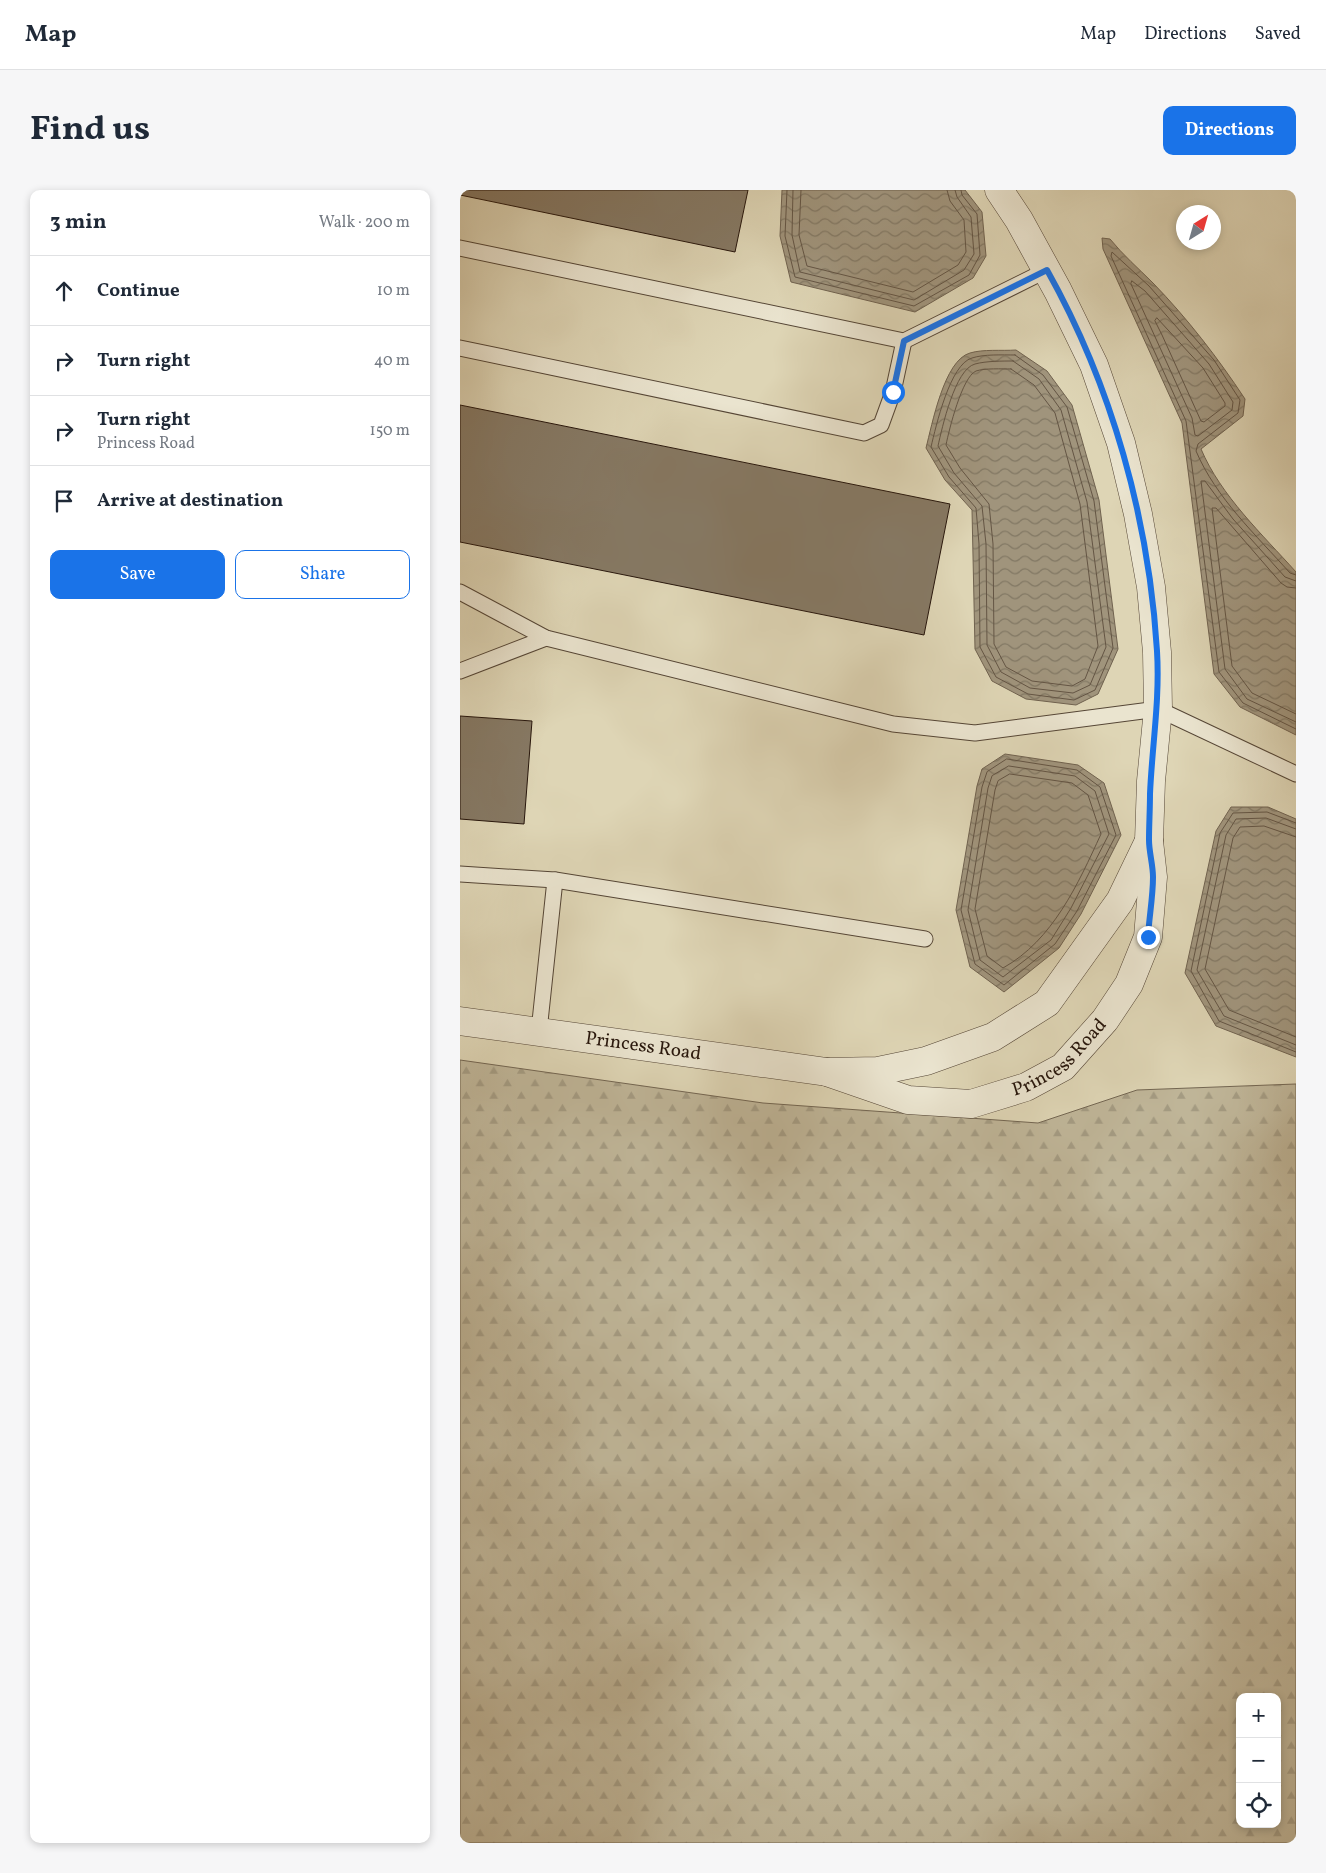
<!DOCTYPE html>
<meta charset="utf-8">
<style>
body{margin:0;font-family:Vollkorn,serif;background:#f6f6f7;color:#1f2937}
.controls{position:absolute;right:15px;bottom:15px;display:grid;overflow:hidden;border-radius:10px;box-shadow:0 2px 8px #0003}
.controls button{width:45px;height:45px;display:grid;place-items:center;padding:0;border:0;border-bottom:1px solid #e0e1e3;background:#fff;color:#1f2937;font:25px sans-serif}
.compass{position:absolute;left:716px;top:15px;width:45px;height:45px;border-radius:50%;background:#fff;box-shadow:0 2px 8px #0003;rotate:37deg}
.stop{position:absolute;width:15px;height:15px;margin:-11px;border:4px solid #1a73e8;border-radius:50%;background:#fff}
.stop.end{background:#1a73e8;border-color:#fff;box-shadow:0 1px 5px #0008}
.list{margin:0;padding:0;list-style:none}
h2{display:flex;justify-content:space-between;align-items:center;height:65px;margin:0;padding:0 20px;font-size:21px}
h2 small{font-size:16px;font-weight:400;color:#747a83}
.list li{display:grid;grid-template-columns:32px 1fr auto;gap:15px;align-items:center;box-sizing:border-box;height:70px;padding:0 20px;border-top:1px solid #e0e1e3}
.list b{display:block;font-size:19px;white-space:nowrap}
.list p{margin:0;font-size:16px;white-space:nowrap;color:#747a83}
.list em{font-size:16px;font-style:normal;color:#747a83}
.actions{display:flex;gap:10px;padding:15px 20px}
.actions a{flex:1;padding:11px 0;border:1px solid #1a73e8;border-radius:10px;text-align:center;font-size:18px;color:#1a73e8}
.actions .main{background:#1a73e8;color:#fff}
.icon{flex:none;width:28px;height:28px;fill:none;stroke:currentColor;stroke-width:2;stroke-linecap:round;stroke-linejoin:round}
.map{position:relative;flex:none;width:836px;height:1653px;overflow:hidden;border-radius:10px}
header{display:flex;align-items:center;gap:30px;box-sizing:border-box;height:70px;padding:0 25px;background:#fff;border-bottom:1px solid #e0e1e3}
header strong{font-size:24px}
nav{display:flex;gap:28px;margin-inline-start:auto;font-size:18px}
.intro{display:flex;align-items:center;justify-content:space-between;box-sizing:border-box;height:120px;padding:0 30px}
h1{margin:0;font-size:35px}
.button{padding:12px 22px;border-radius:10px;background:#1a73e8;color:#fff;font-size:18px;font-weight:700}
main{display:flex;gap:30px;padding:0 30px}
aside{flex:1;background:#fff;border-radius:10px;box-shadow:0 2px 8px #0003}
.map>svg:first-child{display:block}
.forest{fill:url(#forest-firs);stroke:#736652;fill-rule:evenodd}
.water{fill:url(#water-waves);stroke:#70624f}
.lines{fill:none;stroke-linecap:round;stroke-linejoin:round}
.shore{stroke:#645544;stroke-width:1}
.building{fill:#867964;stroke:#27160c}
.lane-casing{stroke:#554636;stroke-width:17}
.street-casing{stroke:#554636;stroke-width:29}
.lane{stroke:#eae4cf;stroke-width:15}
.street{stroke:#eae4cf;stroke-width:28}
.route{stroke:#1a73e8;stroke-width:6}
.labels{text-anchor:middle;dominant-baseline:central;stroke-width:4;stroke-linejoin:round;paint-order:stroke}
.street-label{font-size:19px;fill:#27160c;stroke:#eae4cf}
</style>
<header>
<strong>Map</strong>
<nav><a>Map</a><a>Directions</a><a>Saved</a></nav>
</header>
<div class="intro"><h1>Find us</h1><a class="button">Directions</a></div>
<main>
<aside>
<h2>3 min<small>Walk · 200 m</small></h2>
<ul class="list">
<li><svg class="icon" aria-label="ahead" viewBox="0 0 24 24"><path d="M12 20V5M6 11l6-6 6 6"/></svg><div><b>Continue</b></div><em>10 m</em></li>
<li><svg class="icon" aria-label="right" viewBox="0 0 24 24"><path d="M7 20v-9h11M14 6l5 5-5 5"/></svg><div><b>Turn right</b></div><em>40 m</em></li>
<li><svg class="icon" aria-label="right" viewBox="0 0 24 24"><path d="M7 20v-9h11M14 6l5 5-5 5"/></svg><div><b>Turn right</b><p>Princess Road</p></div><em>150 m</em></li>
<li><svg class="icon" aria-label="arrive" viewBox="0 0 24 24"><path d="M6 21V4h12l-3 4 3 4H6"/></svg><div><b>Arrive at destination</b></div></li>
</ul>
<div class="actions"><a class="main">Save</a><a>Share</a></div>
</aside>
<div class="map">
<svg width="836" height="1653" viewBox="0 0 836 1653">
<defs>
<pattern id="forest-firs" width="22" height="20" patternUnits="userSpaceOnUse" patternTransform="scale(1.25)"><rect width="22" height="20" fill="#bfb598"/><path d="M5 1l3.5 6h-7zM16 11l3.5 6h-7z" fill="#a49b82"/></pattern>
<pattern id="water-waves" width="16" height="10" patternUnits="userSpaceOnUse" patternTransform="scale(1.25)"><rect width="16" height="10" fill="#a0947c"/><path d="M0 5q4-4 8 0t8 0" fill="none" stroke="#827864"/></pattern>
</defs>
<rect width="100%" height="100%" fill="#ded5b5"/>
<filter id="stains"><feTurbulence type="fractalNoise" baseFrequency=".004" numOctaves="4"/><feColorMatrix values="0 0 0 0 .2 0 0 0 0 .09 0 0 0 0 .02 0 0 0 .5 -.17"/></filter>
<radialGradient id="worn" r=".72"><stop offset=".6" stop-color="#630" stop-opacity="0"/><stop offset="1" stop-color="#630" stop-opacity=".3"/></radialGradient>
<!-- forest -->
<path class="forest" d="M0,870L303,913L578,933L677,900L836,894V1653H0ZM780,1507H817V1634H780Z"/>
<!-- water -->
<g class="water">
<polygon points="322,0 505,0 522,22 526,66 513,88 455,122 331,92 320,46"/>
<path d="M642,48L650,49C663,65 678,78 693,93C727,128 758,168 785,209L783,226L741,259C761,306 802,344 836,382V545L780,517L754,484L722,233L643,59Z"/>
<path d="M556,160L587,181L612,215L639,310L658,459L638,504L616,515L566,509L532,491L515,459L512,320L485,290L466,258C472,235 484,170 510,163C523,159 542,161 556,160Z"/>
<polygon points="545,564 618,575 644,593 661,645 621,724 599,758 544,802 510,777 496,720 517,596 522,579"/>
<polygon points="771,617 808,617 836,629 836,867 756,836 725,783 756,641"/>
</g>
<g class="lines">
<!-- shore -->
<g class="shore">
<polyline points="327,0 325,46 335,87 454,116 509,85 520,65 517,24 502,5 501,0"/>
<polyline points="333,0 332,45 340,82 454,110 504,80 514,64 511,27 497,7 495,0"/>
<polyline points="341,0 339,45 347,76 453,102 498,75 506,62 504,30 490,11 487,0"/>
<polygon points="672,91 685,101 749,174 773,212 772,220 738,246 735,245 732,228 671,94"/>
<polygon points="697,128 743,178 765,213 765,216 744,232 741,231 702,145 695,131"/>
<path d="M555,165L583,185L607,217L634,311L653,458L635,500L614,510L568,504L536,487L520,457L519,354L516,318L489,287L471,257C476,236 490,174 512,168C524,164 542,165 555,165Z"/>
<path d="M553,171L579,189L601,220L627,312L646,457L630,495L613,503L570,498L541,482L527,455L526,354L522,316L494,283L478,256C482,238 495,179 515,174C526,171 542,171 553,171Z"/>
<path d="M551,179L574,195L595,223L620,314L638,456L625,489L612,496L572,491L546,477L534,454L533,354L529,314L500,278L486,255C489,240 502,187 516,181C525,178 542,179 551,179Z"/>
<path d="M836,385L830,383C796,345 756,308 736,261L738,254L778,223L780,210L754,170L689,96L652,62L651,66L726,231L759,482L783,513L836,539"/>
<polyline points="836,391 825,387 773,329 745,291 741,291 765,479 787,509 836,532"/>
<polyline points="836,398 827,397 821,393 756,318 752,318 772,476 792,503 836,524"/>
<polygon points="547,569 617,580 640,597 656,645 617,721 595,754 544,795 515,774 501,720 522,597 527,582"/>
<polygon points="549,576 615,586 635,601 649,644 611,718 591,750 543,787 520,770 508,720 528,598 532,586"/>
<path d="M550,584L612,593L628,605L641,644C618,694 593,750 543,778L527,766L515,719L535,600L538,591Z"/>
<polyline points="836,633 807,622 773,623 760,643 731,781 759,831 836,862"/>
<polyline points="836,639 806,628 776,629 766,645 737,780 764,826 836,855"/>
<polyline points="836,647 804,636 780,637 773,648 745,779 769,820 836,847"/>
</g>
</g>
<!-- building -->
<g class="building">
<polygon points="0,0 288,0 275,62 0,5"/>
<polygon points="0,215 490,314 464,445 0,352"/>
<polygon points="0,526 72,531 64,634 0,629"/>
</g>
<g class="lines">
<defs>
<g id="lane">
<polyline points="0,58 444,151 587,80"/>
<polyline points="0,158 404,243 421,235 433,202 444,151"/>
<polyline points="0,402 86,448 433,534 515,543 698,519 836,584"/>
<polyline points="0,481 86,448"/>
<polyline points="0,684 95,690 79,841"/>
<polyline points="95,690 465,749"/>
</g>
<g id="street">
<path id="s1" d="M0,831L367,882L418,881L466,871L533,847L587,813L660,711L689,651"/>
<path id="s2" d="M367,882L448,910L511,914L566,897L603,877L645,830L669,794L688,747L693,687L689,651L691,591L698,519L697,462L691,397L678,324L661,253L634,175L598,101L559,30L539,0"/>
</g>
</defs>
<!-- lane casing -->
<use href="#lane" class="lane-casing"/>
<!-- street casing -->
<use href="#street" class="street-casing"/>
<!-- lane -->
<use href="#lane" class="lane"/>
<!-- street -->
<use href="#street" class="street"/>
</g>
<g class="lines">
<!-- route -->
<path class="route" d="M433,202L444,151L587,80C652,196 689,329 697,461C700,510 692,556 690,604C690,619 689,635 689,650C689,662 693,675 693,687C693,707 689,728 688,747"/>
</g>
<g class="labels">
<!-- street labels -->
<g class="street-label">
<text stroke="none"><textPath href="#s1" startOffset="185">Princess Road</textPath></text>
<text stroke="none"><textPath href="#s2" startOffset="251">Princess Road</textPath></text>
</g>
</g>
<rect width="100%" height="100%" filter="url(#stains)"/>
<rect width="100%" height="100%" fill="url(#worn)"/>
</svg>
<div class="controls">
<button>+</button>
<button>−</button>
<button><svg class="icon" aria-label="locate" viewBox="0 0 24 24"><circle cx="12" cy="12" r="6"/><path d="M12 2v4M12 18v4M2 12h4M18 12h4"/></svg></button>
</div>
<svg class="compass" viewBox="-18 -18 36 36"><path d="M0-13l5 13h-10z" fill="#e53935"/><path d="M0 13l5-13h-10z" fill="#747a83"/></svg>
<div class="stop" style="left:433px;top:202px"></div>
<div class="stop end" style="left:688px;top:747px"></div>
</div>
</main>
